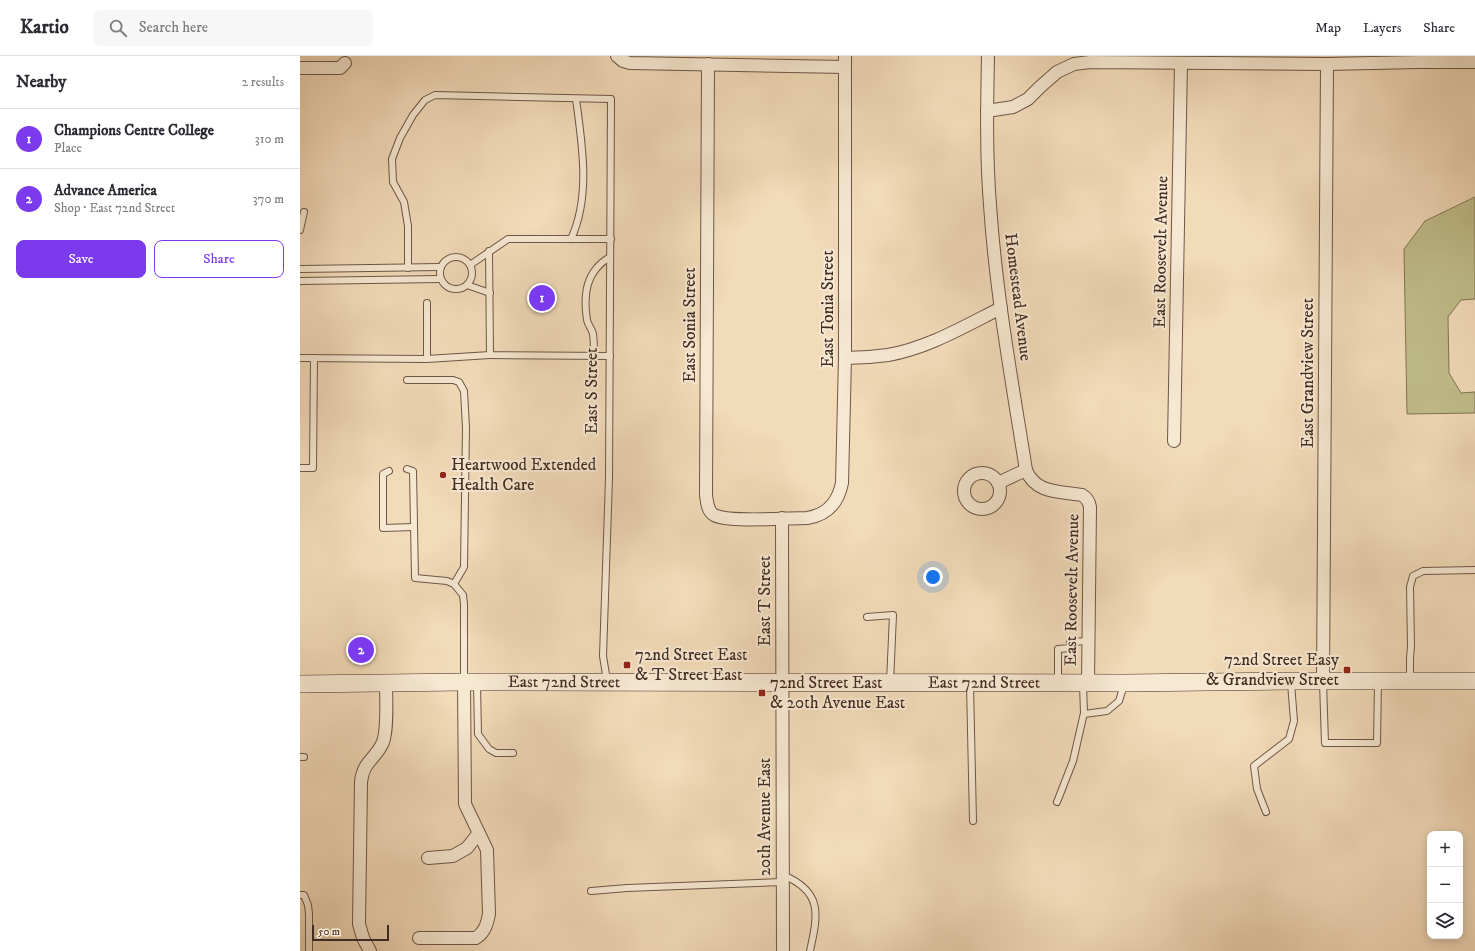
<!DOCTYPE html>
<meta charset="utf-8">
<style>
body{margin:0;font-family:"IM FELL DW Pica",serif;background:#f7f7f7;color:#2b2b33}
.controls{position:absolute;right:12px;bottom:12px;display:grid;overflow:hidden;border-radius:8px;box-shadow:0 2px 10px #0003}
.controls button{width:36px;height:36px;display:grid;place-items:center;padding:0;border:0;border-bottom:1px solid #e1e1e2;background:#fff;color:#2b2b33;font:20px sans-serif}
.scale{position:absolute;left:12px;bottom:10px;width:77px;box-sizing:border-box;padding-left:4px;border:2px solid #422b22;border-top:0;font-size:11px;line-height:14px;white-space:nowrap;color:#422b22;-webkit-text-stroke:3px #f7e8d2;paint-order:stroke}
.you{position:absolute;left:633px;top:521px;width:14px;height:14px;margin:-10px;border:3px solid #fff;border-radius:50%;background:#1a73e8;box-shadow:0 0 0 6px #1a73e833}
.badge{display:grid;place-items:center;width:26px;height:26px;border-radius:50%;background:#7c3aed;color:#fff;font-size:13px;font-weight:700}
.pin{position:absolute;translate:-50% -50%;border:2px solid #fff;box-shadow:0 1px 4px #0006}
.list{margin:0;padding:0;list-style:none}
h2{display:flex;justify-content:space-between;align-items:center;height:52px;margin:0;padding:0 16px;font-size:17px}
h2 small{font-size:13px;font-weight:400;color:#7c7c81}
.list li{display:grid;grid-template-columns:26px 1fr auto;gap:12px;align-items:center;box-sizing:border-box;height:60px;padding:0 16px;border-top:1px solid #e1e1e2}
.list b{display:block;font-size:15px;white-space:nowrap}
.list p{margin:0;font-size:13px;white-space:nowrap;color:#7c7c81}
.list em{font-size:13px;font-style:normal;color:#7c7c81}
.actions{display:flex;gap:8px;padding:12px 16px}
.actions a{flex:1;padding:9px 0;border:1px solid #7c3aed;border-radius:8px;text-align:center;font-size:14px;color:#7c3aed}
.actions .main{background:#7c3aed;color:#fff}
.icon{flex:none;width:22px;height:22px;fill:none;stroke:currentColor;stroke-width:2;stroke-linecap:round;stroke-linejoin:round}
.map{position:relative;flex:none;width:1175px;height:895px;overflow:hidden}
header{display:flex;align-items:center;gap:24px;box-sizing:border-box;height:56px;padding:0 20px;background:#fff;border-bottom:1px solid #e1e1e2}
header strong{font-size:19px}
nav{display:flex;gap:22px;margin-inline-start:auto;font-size:14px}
.search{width:280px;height:36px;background:#f7f7f7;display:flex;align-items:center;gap:10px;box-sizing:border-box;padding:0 14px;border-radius:8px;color:#7c7c81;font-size:15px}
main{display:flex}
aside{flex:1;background:#fff}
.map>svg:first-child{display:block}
.green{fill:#c0be8b;stroke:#817456}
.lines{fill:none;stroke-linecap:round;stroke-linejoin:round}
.lane-casing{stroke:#6e5748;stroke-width:8}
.street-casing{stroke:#6e5748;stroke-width:14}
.secondary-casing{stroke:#422b22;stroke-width:18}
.lane{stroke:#f7e8d2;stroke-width:6}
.street{stroke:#f7e8d2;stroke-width:12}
.secondary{stroke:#f7e8d2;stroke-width:17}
.poi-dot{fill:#8f2418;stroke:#f7e8d2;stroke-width:1.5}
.labels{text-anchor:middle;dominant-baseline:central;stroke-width:4;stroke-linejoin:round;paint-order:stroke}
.street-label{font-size:17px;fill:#422b22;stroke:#f7e8d2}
.poi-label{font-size:17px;fill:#422b22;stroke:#f7e8d2;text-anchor:start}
</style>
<header>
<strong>Kartio</strong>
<div class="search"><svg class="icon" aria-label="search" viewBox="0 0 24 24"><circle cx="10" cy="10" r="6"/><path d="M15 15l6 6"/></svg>Search here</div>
<nav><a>Map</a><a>Layers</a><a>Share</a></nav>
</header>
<main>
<aside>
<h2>Nearby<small>2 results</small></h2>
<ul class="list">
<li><span class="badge">1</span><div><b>Champions Centre College</b><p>Place</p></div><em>310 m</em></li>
<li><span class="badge">2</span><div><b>Advance America</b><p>Shop · East 72nd Street</p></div><em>370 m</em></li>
</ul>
<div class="actions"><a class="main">Save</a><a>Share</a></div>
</aside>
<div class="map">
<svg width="1175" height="895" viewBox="0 0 1175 895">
<rect width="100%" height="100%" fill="#f2dbb9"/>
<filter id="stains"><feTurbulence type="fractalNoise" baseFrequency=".005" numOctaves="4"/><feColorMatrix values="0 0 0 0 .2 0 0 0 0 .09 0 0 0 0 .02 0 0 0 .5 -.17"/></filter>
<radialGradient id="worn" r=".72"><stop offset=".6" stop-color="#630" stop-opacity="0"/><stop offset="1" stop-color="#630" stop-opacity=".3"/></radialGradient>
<!-- green -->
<polygon class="green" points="1175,141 1175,243 1161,244 1148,261 1149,317 1161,337 1175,336 1175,357 1107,358 1104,193 1125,165"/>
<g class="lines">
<defs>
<g id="lane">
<polyline points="0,174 4,156"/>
<path d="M271,183C291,140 282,88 276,43"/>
<polyline points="189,195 190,299 310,300"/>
<circle cx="156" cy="217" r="16"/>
<polyline points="170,209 208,183 311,183"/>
<polyline points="108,212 108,170 104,146 93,126 92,103 100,82 113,59 125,44 135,39 311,43 309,423 303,600 307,625"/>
<polyline points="0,213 140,211"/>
<polyline points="0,225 140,223"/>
<polyline points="167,229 190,237"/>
<polyline points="127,247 127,303 190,299"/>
<path d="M294,300C294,293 294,285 293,278C292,273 288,269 287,264C283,238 286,215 310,201"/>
<polyline points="0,302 127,303"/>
<polyline points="107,324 153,324 159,326 164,335 166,372 164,511 154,528 163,539 164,548 164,624"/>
<polyline points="0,412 13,412 14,302"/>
<polyline points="107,413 113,415 115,522 147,525 154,528"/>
<polyline points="89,415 83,418 83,472 114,471"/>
<polyline points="567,561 593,559 590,626"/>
<polyline points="1110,623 1110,603 1111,590 1110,531 1113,520 1123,515 1175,514"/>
<polyline points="758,626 758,593 770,592 770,586 789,585"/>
<polyline points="1023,626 1025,687 1077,687 1078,627"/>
<polyline points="177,628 178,678 189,693 196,697 213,697"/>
<polyline points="670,629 673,765"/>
<polyline points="784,658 807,655 819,645 824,629"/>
<polyline points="0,701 4,701"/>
<polyline points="757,746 773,705 784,657 783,629"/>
<polyline points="966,756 957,733 954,710 989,683 994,665 991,627"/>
<path d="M483,819C523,836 518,858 510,895"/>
<polyline points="291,835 327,832 483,826"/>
<polyline points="0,839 4,839 8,849 9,858 9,895"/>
</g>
<g id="street">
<polyline points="317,0 323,5 330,7 545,11"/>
<path d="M688,0C687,50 686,99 690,149C696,238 712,326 726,414C736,438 759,435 782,439C787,442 789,445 790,451L788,627"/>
<path d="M408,8L406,439C407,445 407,455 414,459C429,467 487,462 507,462C527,459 538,447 542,427L545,302V0"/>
<polyline points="0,12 40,12 45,7"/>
<polyline points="687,55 713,51 728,43 740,31 757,16 774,8 790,6 1027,8 1119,6 1175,6"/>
<path d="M545,302C560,302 574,301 588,299C628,292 665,270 701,252"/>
<polyline points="874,385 881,7"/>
<circle cx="682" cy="435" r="18"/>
<polyline points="698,427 726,414"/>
<polyline points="482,462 483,895"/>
<polyline points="1023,626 1027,8"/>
<polyline points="128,802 153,800 167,792 178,778"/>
<path d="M119,882H176C185,876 187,868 189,858L187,794L165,748L164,626"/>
<path d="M70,895L63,882L59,868L61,726C63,705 76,703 83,686C88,672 86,643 86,627"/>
</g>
<g id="secondary">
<path id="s1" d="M0,628L164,626L825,627L991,625H1175"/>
</g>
</defs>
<!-- lane casing -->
<use href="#lane" class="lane-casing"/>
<!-- street casing -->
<use href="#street" class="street-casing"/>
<!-- secondary casing -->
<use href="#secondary" class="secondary-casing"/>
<!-- lane -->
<use href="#lane" class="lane"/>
<!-- street -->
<use href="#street" class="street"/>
<!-- secondary -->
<use href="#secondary" class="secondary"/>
</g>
<!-- markers -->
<g class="poi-dot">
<circle cx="143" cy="419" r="4"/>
<rect x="323" y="605" width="8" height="8" rx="2"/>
<rect x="1043" y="610" width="8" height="8" rx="2"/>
<rect x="458" y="633" width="8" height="8" rx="2"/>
</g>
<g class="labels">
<!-- street labels -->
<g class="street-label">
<text transform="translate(861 196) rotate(-89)">East Roosevelt Avenue</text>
<text transform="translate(718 241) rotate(83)">Homestead Avenue</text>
<text transform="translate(528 253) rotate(-90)">East Tonia Street</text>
<text transform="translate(390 269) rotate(-90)">East Sonia Street</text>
<text transform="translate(1008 317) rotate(-90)">East Grandview Street</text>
<text transform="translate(292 335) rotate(-90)">East S Street</text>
<text transform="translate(772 534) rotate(-89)">East Roosevelt Avenue</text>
<text transform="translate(465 545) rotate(-90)">East T Street</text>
<text stroke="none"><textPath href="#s1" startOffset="264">East 72nd Street</textPath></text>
<text stroke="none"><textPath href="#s1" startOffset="684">East 72nd Street</textPath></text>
<text transform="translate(465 761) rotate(-90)">20th Avenue East</text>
</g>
<!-- poi labels -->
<g class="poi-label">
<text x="151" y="409">Heartwood Extended<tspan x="151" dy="20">Health Care</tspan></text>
<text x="335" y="599">72nd Street East<tspan x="335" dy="20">&amp; T Street East</tspan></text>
<text x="1039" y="604" text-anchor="end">72nd Street Easy<tspan x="1039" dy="20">&amp; Grandview Street</tspan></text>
<text x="470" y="627">72nd Street East<tspan x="470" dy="20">&amp; 20th Avenue East</tspan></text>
</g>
</g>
<rect width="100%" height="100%" filter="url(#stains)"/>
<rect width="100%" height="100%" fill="url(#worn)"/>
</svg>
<div class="controls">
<button>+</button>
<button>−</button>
<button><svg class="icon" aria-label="layers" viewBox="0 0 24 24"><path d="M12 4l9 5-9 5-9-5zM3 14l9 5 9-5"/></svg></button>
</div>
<div class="scale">50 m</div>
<div class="you"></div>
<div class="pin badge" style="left:242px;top:242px">1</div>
<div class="pin badge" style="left:61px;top:594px">2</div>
</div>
</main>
